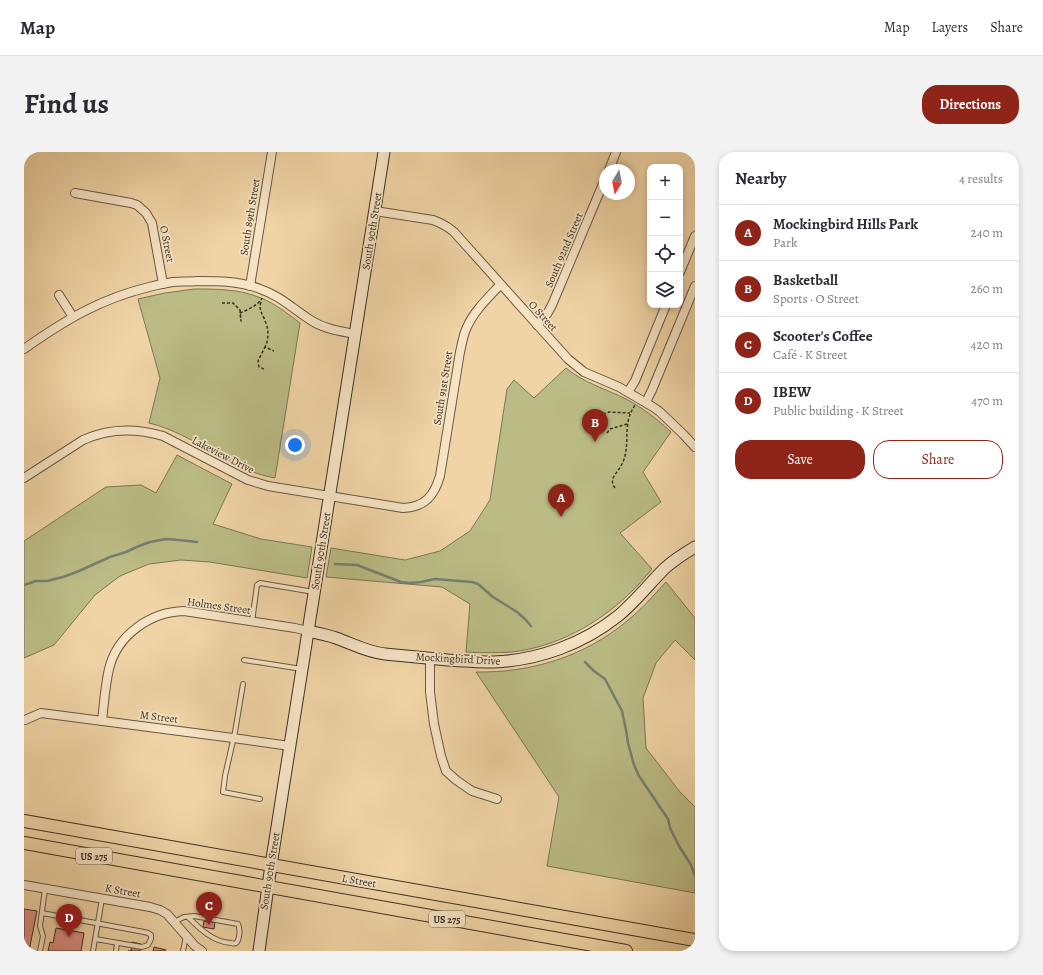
<!DOCTYPE html>
<meta charset="utf-8">
<style>
body{margin:0;font-family:Alegreya,serif;background:#f2f2f3;color:#2b2b33}
.controls{position:absolute;right:12px;top:12px;display:grid;overflow:hidden;border-radius:8px;box-shadow:0 2px 6px #0003}
.controls button{width:36px;height:36px;display:grid;place-items:center;padding:0;border:0;border-bottom:1px solid #e1e1e2;background:#fff;color:#2b2b33;font:20px sans-serif}
.compass{position:absolute;left:575px;top:12px;width:36px;height:36px;border-radius:50%;background:#fff;box-shadow:0 2px 6px #0003;rotate:190deg}
.you{position:absolute;left:271px;top:293px;width:14px;height:14px;margin:-10px;border:3px solid #fff;border-radius:50%;background:#1a73e8;box-shadow:0 0 0 6px #1a73e833}
.badge{display:grid;place-items:center;width:26px;height:26px;border-radius:50%;background:#8f2418;color:#fff;font-size:13px;font-weight:700}
.pin{position:absolute;translate:-50% -33px;filter:drop-shadow(0 1px 2px #0008)}
.pin::after{content:'';position:absolute;top:21px;width:14px;height:12px;background:inherit;clip-path:polygon(0 0,100% 0,50% 100%)}
.list{margin:0;padding:0;list-style:none}
h2{display:flex;justify-content:space-between;align-items:center;height:52px;margin:0;padding:0 16px;font-size:17px}
h2 small{font-size:13px;font-weight:400;color:#7c7c81}
.list li{display:grid;grid-template-columns:26px 1fr auto;gap:12px;align-items:center;box-sizing:border-box;height:56px;padding:0 16px;border-top:1px solid #e1e1e2}
.list b{display:block;font-size:15px;white-space:nowrap}
.list p{margin:0;font-size:13px;white-space:nowrap;color:#7c7c81}
.list em{font-size:13px;font-style:normal;color:#7c7c81}
.actions{display:flex;gap:8px;padding:12px 16px}
.actions a{flex:1;padding:9px 0;border:1px solid #8f2418;border-radius:16px;text-align:center;font-size:14px;color:#8f2418}
.actions .main{background:#8f2418;color:#fff}
.icon{flex:none;width:22px;height:22px;fill:none;stroke:currentColor;stroke-width:2;stroke-linecap:round;stroke-linejoin:round}
.map{position:relative;flex:none;width:671px;height:799px;overflow:hidden;border-radius:16px}
header{display:flex;align-items:center;gap:24px;box-sizing:border-box;height:56px;padding:0 20px;background:#fff;border-bottom:1px solid #e1e1e2}
header strong{font-size:19px}
nav{display:flex;gap:22px;margin-inline-start:auto;font-size:14px}
.intro{display:flex;align-items:center;justify-content:space-between;box-sizing:border-box;height:96px;padding:0 24px}
h1{margin:0;font-size:28px}
.button{padding:10px 18px;border-radius:16px;background:#8f2418;color:#fff;font-size:14px;font-weight:700}
main{display:flex;gap:24px;padding:0 24px}
aside{flex:1;background:#fff;border-radius:16px;box-shadow:0 2px 6px #0003}
.map>svg:first-child{display:block}
.green{fill:#bbbc85;stroke:#7a7656}
.lines{fill:none;stroke-linecap:round;stroke-linejoin:round}
.stream{stroke:#748173;stroke-width:2.5}
.building{fill:#de8f83;stroke:#3a2f26}
.lane-casing{stroke:#685846;stroke-width:6}
.street-casing{stroke:#685846;stroke-width:10}
.secondary-casing{stroke:#3a2f26;stroke-width:13}
.primary-casing{stroke:#3a2f26;stroke-width:14}
.path{stroke:#3a2f26;stroke-width:1.5;stroke-dasharray:3 2;stroke-linecap:butt}
.lane{stroke:#f5e3c4;stroke-width:4}
.street{stroke:#f5e3c4;stroke-width:8}
.secondary{stroke:#f5e3c4;stroke-width:11}
.primary{stroke:#f0d4a5;stroke-width:12}
.labels{text-anchor:middle;dominant-baseline:central;stroke-width:3.5;stroke-linejoin:round;paint-order:stroke}
.shield{fill:#f5e3c4;stroke:#726555;stroke-width:1}
.shield-label{font-size:10px;font-weight:bold;fill:#3a2f26}
.street-label{font-size:11px;fill:#3a2f26;stroke:#f5e3c4}
</style>
<header>
<strong>Map</strong>
<nav><a>Map</a><a>Layers</a><a>Share</a></nav>
</header>
<div class="intro"><h1>Find us</h1><a class="button">Directions</a></div>
<main>
<div class="map">
<svg width="671" height="799" viewBox="0 0 671 799">
<rect width="100%" height="100%" fill="#f0d4a5"/>
<filter id="stains"><feTurbulence type="fractalNoise" baseFrequency=".005" numOctaves="4"/><feColorMatrix values="0 0 0 0 .2 0 0 0 0 .09 0 0 0 0 .02 0 0 0 .5 -.17"/></filter>
<radialGradient id="worn" r=".72"><stop offset=".6" stop-color="#630" stop-opacity="0"/><stop offset="1" stop-color="#630" stop-opacity=".3"/></radialGradient>
<!-- green -->
<g class="green">
<path d="M170,137C193,137 216,137 237,146C252,152 264,162 276,171L251,326C205,318 171,282 125,271L136,226L114,147L141,141Z"/>
<path d="M542,216C560,231 582,237 602,247C619,256 633,267 647,280L619,320L637,350L596,381L628,417C621,425 614,434 605,442C574,472 532,495 488,500C473,501 458,501 442,500L446,452L418,435L302,425L307,396L381,408L416,399L446,379L466,348L483,237L490,228L510,246Z"/>
<polygon points="153,303 208,332 189,372 237,387 288,395 283,426 186,410 157,408 125,412 96,424 71,443 30,493 0,506 0,389 82,335 117,333 132,341"/>
<path d="M642,430L671,466V508L651,488L632,511L619,546L622,596L656,640L671,655V741L523,714L535,645L452,520C506,521 560,505 603,469C617,458 629,444 642,430Z"/>
</g>
<g class="lines">
<!-- stream -->
<g class="stream">
<polyline points="311,412 333,413 377,430 385,431 397,430 411,427 448,430 454,432 469,445 493,460 501,467 507,474"/>
<polyline points="0,433 12,429 23,429 39,425 55,419 86,405 102,400 115,394 126,390 142,387 155,388 173,390"/>
<polyline points="561,510 570,519 581,527 598,559 602,578 604,591 610,613 615,624 644,667 646,676 655,694 667,713 671,724"/>
</g>
</g>
<!-- building -->
<g class="building">
<polygon points="0,757 13,759 5,799 0,799"/>
<polygon points="180,769 191,770 190,777 179,775"/>
<polygon points="32,776 60,781 57,799 24,799 26,790 29,791"/>
<polygon points="108,790 117,792 116,799 104,799 107,799"/>
<polygon points="130,795 142,798 141,799 129,799"/>
</g>
<g class="lines">
<defs>
<g id="lane">
<polyline points="228,470 233,433 236,431 290,440"/>
<polyline points="220,508 278,517"/>
<polyline points="219,532 211,580 201,624 199,640 236,647"/>
<polyline points="18,761 120,780 124,781 127,783 127,787 124,793 118,795 71,787"/>
<path d="M150,770L160,765L170,764L214,772C216,776 216,783 214,788C213,792 210,792 207,791C189,790 176,777 164,765"/>
<polyline points="16,799 19,784 16,774 21,737"/>
<polyline points="69,799 78,747"/>
<polyline points="92,799 93,791"/>
<polyline points="159,799 162,784"/>
</g>
<g id="street">
<polyline points="585,18 592,0"/>
<polyline points="51,41 107,51 113,53 122,61 128,71 139,132"/>
<path d="M351,59L409,68C417,71 423,74 430,80L544,207L560,220L595,235L629,255L636,260L659,282L671,295"/>
<polyline points="656,120 671,84"/>
<polyline points="226,134 248,0"/>
<polyline points="35,143 49,165"/>
<polyline points="513,173 523,162 528,153 581,27"/>
<path d="M0,197C41,168 76,147 125,135C133,133 141,131 149,130C157,129 165,130 173,129C195,129 216,129 236,137C257,144 270,158 288,169C301,177 316,179 331,182"/>
<polyline points="604,240 611,229 642,153"/>
<polyline points="622,250 628,238 671,134"/>
<path d="M0,326L59,288C85,276 112,276 139,284L224,328L244,334L379,356C401,355 410,344 416,324L436,200C438,192 439,183 443,175C450,159 464,146 476,133"/>
<polyline points="406,506 406,540 410,572 417,604 422,619 432,628 448,639 473,647"/>
<polyline points="1,568 17,561 209,586 266,594"/>
<path d="M78,569C80,552 81,534 85,517C93,483 126,460 160,459L271,476L284,479"/>
<polyline points="0,733 126,755 136,758 143,762 171,794 178,799"/>
</g>
<g id="secondary">
<path d="M284,479C293,481 303,483 312,486C329,492 343,500 361,502C382,504 403,506 424,508C440,509 455,510 470,510C515,508 559,492 594,464C611,450 625,432 641,416C650,408 661,401 671,395"/>
<polyline points="235,799 247,713 360,0"/>
</g>
<g id="primary">
<polyline points="0,669 671,788"/>
<polyline points="0,691 602,799"/>
</g>
</defs>
<!-- lane casing -->
<use href="#lane" class="lane-casing"/>
<!-- street casing -->
<use href="#street" class="street-casing"/>
<!-- secondary casing -->
<use href="#secondary" class="secondary-casing"/>
<!-- primary casing -->
<use href="#primary" class="primary-casing"/>
<!-- path -->
<g class="path">
<path d="M237,150C234,158 239,162 241,169C245,177 245,187 241,195L250,199"/>
<path d="M198,151H209L216,158L217,169L216,161C223,158 235,153 238,146"/>
<polyline points="240,217 235,215 234,209 241,195"/>
<polyline points="561,270 563,270 568,266 585,260 606,261"/>
<polyline points="583,281 586,277 603,272"/>
<path d="M591,336C585,328 591,323 595,317C606,301 601,287 604,270C605,263 608,258 611,253"/>
</g>
<!-- lane -->
<use href="#lane" class="lane"/>
<!-- street -->
<use href="#street" class="street"/>
<!-- secondary -->
<use href="#secondary" class="secondary"/>
<!-- primary -->
<use href="#primary" class="primary"/>
</g>
<g class="labels">
<!-- shield labels -->
<g class="shield">
<rect x="52" y="696" width="36" height="16" rx="3"/>
<rect x="405" y="759" width="36" height="16" rx="3"/>
</g>
<g class="shield-label">
<text x="70" y="704">US 275</text>
<text x="423" y="767">US 275</text>
</g>
<!-- street labels -->
<g class="street-label">
<text transform="translate(226 65) rotate(-81)">South 89th Street</text>
<text transform="translate(348 79) rotate(-81)">South 90th Street</text>
<text transform="translate(143 92) rotate(79)">O Street</text>
<text transform="translate(540 98) rotate(-67)">South 92nd Street</text>
<text transform="translate(519 164) rotate(48)">O Street</text>
<text transform="translate(419 236) rotate(-81)">South 91st Street</text>
<text transform="translate(199 303) rotate(27)">Lakeview Drive</text>
<text transform="translate(297 399) rotate(-81)">South 90th Street</text>
<text transform="translate(195 454) rotate(8)">Holmes Street</text>
<text transform="translate(434 507) rotate(3)">Mockingbird Drive</text>
<text transform="translate(135 565) rotate(7)">M Street</text>
<text transform="translate(246 719) rotate(-81)">South 90th Street</text>
<text transform="translate(335 729) rotate(10)">L Street</text>
<text transform="translate(99 739) rotate(10)">K Street</text>
</g>
</g>
<rect width="100%" height="100%" filter="url(#stains)"/>
<rect width="100%" height="100%" fill="url(#worn)"/>
</svg>
<div class="controls">
<button>+</button>
<button>−</button>
<button><svg class="icon" aria-label="locate" viewBox="0 0 24 24"><circle cx="12" cy="12" r="6"/><path d="M12 2v4M12 18v4M2 12h4M18 12h4"/></svg></button>
<button><svg class="icon" aria-label="layers" viewBox="0 0 24 24"><path d="M12 4l9 5-9 5-9-5zM3 14l9 5 9-5"/></svg></button>
</div>
<svg class="compass" viewBox="-18 -18 36 36"><path d="M0-13l5 13h-10z" fill="#e53935"/><path d="M0 13l5-13h-10z" fill="#7c7c81"/></svg>
<div class="you"></div>
<div class="pin badge" style="left:537px;top:365px">A</div>
<div class="pin badge" style="left:571px;top:290px">B</div>
<div class="pin badge" style="left:185px;top:773px">C</div>
<div class="pin badge" style="left:45px;top:785px">D</div>
</div>
<aside>
<h2>Nearby<small>4 results</small></h2>
<ul class="list">
<li><span class="badge">A</span><div><b>Mockingbird Hills Park</b><p>Park</p></div><em>240 m</em></li>
<li><span class="badge">B</span><div><b>Basketball</b><p>Sports · O Street</p></div><em>260 m</em></li>
<li><span class="badge">C</span><div><b>Scooter's Coffee</b><p>Café · K Street</p></div><em>420 m</em></li>
<li><span class="badge">D</span><div><b>IBEW</b><p>Public building · K Street</p></div><em>470 m</em></li>
</ul>
<div class="actions"><a class="main">Save</a><a>Share</a></div>
</aside>
</main>
